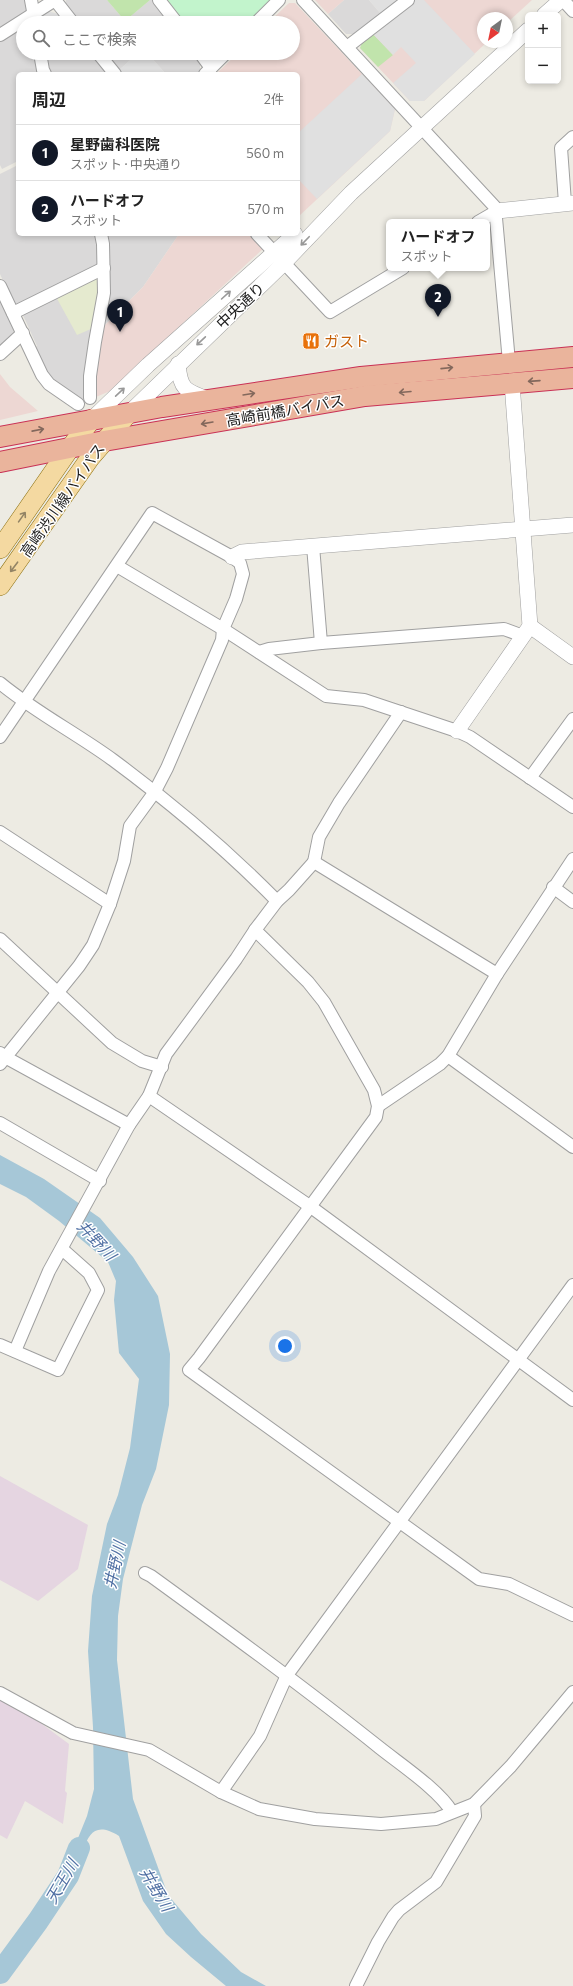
<!DOCTYPE html>
<html lang="ja">
<meta charset="utf-8">
<style>
body{margin:0;font-family:Commissioner,"Noto Sans JP",sans-serif;background:#f6f6f6;color:#222}
.controls{position:absolute;right:12px;top:12px;display:grid;overflow:hidden;border-radius:6px;box-shadow:0 2px 6px #0003}
.controls button{width:36px;height:36px;display:grid;place-items:center;padding:0;border:0;border-bottom:1px solid #e0e0e0;background:#fff;color:#222;font:20px sans-serif}
.compass{position:absolute;left:477px;top:12px;width:36px;height:36px;border-radius:50%;background:#fff;box-shadow:0 2px 6px #0003;rotate:213deg}
.you{position:absolute;left:285px;top:1346px;width:14px;height:14px;margin:-10px;border:3px solid #fff;border-radius:50%;background:#1a73e8;box-shadow:0 0 0 6px #1a73e833}
.badge{display:grid;place-items:center;width:26px;height:26px;border-radius:50%;background:#111827;color:#fff;font-size:13px;font-weight:700}
.pin{position:absolute;translate:-50% -33px;filter:drop-shadow(0 1px 2px #0008)}
.pin::after{content:'';position:absolute;top:21px;width:14px;height:12px;background:inherit;clip-path:polygon(0 0,100% 0,50% 100%)}
.popup{position:absolute;left:386px;top:219px;width:104px;height:52px;box-sizing:border-box;display:grid;place-content:center;border-radius:6px;background:#fff;filter:drop-shadow(0 1px 3px #0005);font-size:13px;white-space:nowrap;color:#767676}
.popup b{font-size:15px;color:#222}
.popup::after{content:'';position:absolute;left:50%;top:100%;margin-left:-8px;border:8px solid transparent;border-top-color:#fff}
.list{margin:0;padding:0;list-style:none}
h2{display:flex;justify-content:space-between;align-items:center;height:52px;margin:0;padding:0 16px;font-size:17px}
h2 small{font-size:13px;font-weight:400;color:#767676}
.list li{display:grid;grid-template-columns:26px 1fr auto;gap:12px;align-items:center;box-sizing:border-box;height:56px;padding:0 16px;border-top:1px solid #e0e0e0}
.list b{display:block;font-size:15px;white-space:nowrap}
.list p{margin:0;font-size:13px;white-space:nowrap;color:#767676}
.list em{font-size:13px;font-style:normal;color:#767676}
.icon{flex:none;width:22px;height:22px;fill:none;stroke:currentColor;stroke-width:2;stroke-linecap:round;stroke-linejoin:round}
.map{position:relative;flex:none;width:573px;height:1986px;overflow:hidden}
.search{position:absolute;background:#fff;box-shadow:0 2px 6px #0003;left:16px;top:16px;width:284px;height:44px;display:flex;align-items:center;gap:10px;box-sizing:border-box;padding:0 14px;border-radius:22px;color:#767676;font-size:15px}
.panel{position:absolute;background:#fff;box-shadow:0 2px 6px #0003;left:16px;top:72px;width:284px;height:164px;border-radius:6px}
.map>svg:first-child{display:block}
.residential{fill:#dad9d9}
.commercial{fill:#edd7d3}
.industrial{fill:#e5d5e1}
.farmland{fill:#e5eacf}
.grass{fill:#c1e4ac}
.park{fill:#c2f4cc}
.parking{fill:#e0e0e0}
.water{fill:#a6c7d7}
.lines{fill:none;stroke-linecap:round;stroke-linejoin:round}
.river{stroke:#a6c7d7;stroke-width:22}
.minor-casing{stroke:#a0a0a0;stroke-width:14}
.tertiary-casing{stroke:#a0a0a0;stroke-width:16}
.primary-casing{stroke:#896d0c;stroke-width:20}
.trunk-casing{stroke:#c93155;stroke-width:22}
.minor{stroke:#fff;stroke-width:12}
.tertiary{stroke:#fff;stroke-width:15}
.primary{stroke:#f4d9a1;stroke-width:19}
.trunk{stroke:#eab49c;stroke-width:20}
.oneway{stroke:#999}
.oneway2{stroke:#83685c}
.oneway3{stroke:#938465}
.labels{text-anchor:middle;dominant-baseline:central;stroke-width:3;stroke-linejoin:round;paint-order:stroke}
.street-label{font-size:15px;fill:#1c1c1c;stroke:#fff}
.food-label{font-size:15px;fill:#c56008;stroke:#fff;text-anchor:start}
.water-label{font-size:16px;font-style:italic;fill:#5171a4;stroke:#fff}
</style>
<div class="map">
<svg width="573" height="1986" viewBox="0 0 573 1986">
<rect width="100%" height="100%" fill="#edebe3"/>
<!-- residential -->
<g class="residential">
<polygon points="0,0 28,0 29,4 25,13 0,28"/>
<polygon points="66,0 107,0 125,21 150,0 152,0 170,23 80,23 65,6"/>
<polygon points="344,0 369,0 381,14 357,34 346,34 328,14"/>
<polygon points="23,27 23,53 36,53 40,74 18,74 18,161 2,169 0,165 0,41"/>
<polygon points="46,53 90,53 108,74 51,74"/>
<polygon points="104,53 138,53 118,71"/>
<polygon points="147,53 193,53 200,62 200,71 197,74 166,74"/>
<polygon points="18,165 18,234 96,234 100,267 16,309 0,274 0,174"/>
<polygon points="105,234 179,234 143,287 100,330"/>
<polygon points="55,295 93,328 87,399 81,402 56,386 32,350 37,346 22,313"/>
<polygon points="0,299 13,329 14,334 0,347"/>
</g>
<!-- commercial -->
<g class="commercial">
<polygon points="315,0 344,0 328,14"/>
<polygon points="414,0 532,0 507,23 507,18 483,18 483,42 487,42 424,101 410,101 360,48"/>
<polygon points="289,3 295,3 395,109 390,131 298,217 298,74 216,74 238,53 293,53 293,23 268,23"/>
<polygon points="179,234 252,234 265,247 110,391 96,397 94,380 100,330 143,287"/>
<polygon points="0,374 10,387 38,411 0,420"/>
</g>
<!-- industrial -->
<g class="industrial">
<polygon points="0,1476 88,1525 78,1569 38,1601 0,1580"/>
<polygon points="0,1699 31,1716 69,1744 65,1791 67,1793 63,1824 25,1801 7,1839 0,1835"/>
</g>
<!-- farmland -->
<polygon class="farmland" points="100,273 101,280 93,328 77,335 55,295"/>
<!-- grass -->
<g class="grass">
<polygon points="107,0 150,0 125,21"/>
<polygon points="372,33 393,55 378,67 360,48 364,38"/>
</g>
<!-- park -->
<polygon class="park" points="166,0 273,0 249,23 184,23"/>
<!-- parking -->
<g class="parking">
<polygon points="369,0 400,0 381,14"/>
<polygon points="414,0 424,0 475,54 424,101 410,101 393,83 416,63 401,47 393,55 372,33"/>
<polygon points="48,11 58,14 65,23 40,23 42,17"/>
<polygon points="138,53 147,53 166,74 121,74 118,71"/>
<polygon points="362,74 395,109 390,131 317,199 298,179 298,133"/>
</g>
<!-- water -->
<path class="water" d="M0,1155L44,1179L100,1218L133,1257L158,1296L170,1354L169,1405L156,1469L142,1505L123,1579L118,1616L117,1660L133,1799L168,1895L201,1934L241,1972L266,1986H226L191,1957L166,1934L143,1901L119,1836C80,1812 88,1862 68,1876L67,1865L87,1816L94,1789L93,1727L88,1651L92,1596L107,1524L118,1495L130,1448L139,1379L119,1353L114,1300L116,1281L108,1262L59,1221L26,1197L0,1184Z"/>
<g class="lines">
<!-- river -->
<polyline class="river" points="0,1973 38,1921 68,1876 79,1848"/>
<defs>
<g id="minor">
<polyline points="31,0 35,22"/>
<polyline points="55,0 73,23"/>
<polyline points="159,0 177,23"/>
<polyline points="303,0 495,207 509,362"/>
<polyline points="563,0 573,11"/>
<polyline points="256,23 279,0"/>
<polyline points="0,35 55,0"/>
<polyline points="347,47 408,0"/>
<polyline points="40,53 43,70 45,74"/>
<polyline points="98,53 115,74"/>
<polyline points="200,53 211,68"/>
<polyline points="205,74 226,53"/>
<polyline points="565,203 561,148 573,137"/>
<polyline points="478,222 497,211"/>
<polyline points="257,234 330,312 403,268"/>
<polyline points="0,286 42,375 49,384 78,404"/>
<polyline points="13,313 104,268"/>
<polyline points="0,354 23,333"/>
<polyline points="90,398 90,376 95,342 104,293 103,244 101,234"/>
<polyline points="313,546 321,643"/>
<polyline points="117,566 223,629 326,696 364,700 457,731 470,737 573,807"/>
<polyline points="259,652 269,649 321,643 504,629 523,636"/>
<path d="M0,683C35,712 76,733 113,760C171,803 227,850 277,901"/>
<polyline points="0,737 152,513 232,557 240,563 243,574 236,599 223,629 222,640 167,768 154,793 130,826 124,861 110,904 93,945 79,966 0,1064"/>
<polyline points="530,778 573,719"/>
<polyline points="0,832 110,904"/>
<polyline points="314,862 319,837 339,803 401,712"/>
<polyline points="553,887 573,902"/>
<polyline points="255,930 308,982 324,1002 374,1090 378,1106 376,1117 199,1358 189,1370 479,1579 509,1584 573,1615"/>
<polyline points="0,939 112,1043 142,1061 162,1067"/>
<polyline points="0,1053 5,1057 129,1125"/>
<polyline points="448,1056 573,1147"/>
<polyline points="149,1096 311,1207 573,1400"/>
<polyline points="378,1106 440,1064 448,1056 497,974 573,859"/>
<polyline points="0,1123 100,1181"/>
<polyline points="0,1345 58,1370 98,1290 89,1273 62,1249"/>
<polyline points="15,1351 49,1271 129,1125 149,1096 166,1054 236,959 255,930 277,901 289,890 314,862 497,974"/>
<path d="M145,1573L151,1576C228,1632 305,1688 380,1748C400,1764 439,1790 452,1812"/>
<polyline points="0,1693 73,1733 149,1750 221,1792 259,1809 315,1819 381,1824 436,1819 474,1804 511,1766 573,1692"/>
<polyline points="221,1792 260,1736 287,1675 573,1285"/>
<polyline points="356,1986 378,1942 393,1917 399,1910 436,1882 475,1816 474,1804"/>
</g>
<g id="tertiary">
<polyline points="544,15 561,0"/>
<polyline points="497,211 573,203"/>
<path d="M178,364C180,389 185,391 208,399"/>
<polyline points="127,415 284,263 351,193 528,30"/>
<polyline points="92,419 148,365 295,234"/>
<polyline points="232,557 242,552 573,525"/>
<polyline points="530,626 573,657"/>
<polyline points="457,731 530,626 512,383"/>
</g>
<g id="primary">
<polyline points="0,549 70,448 92,419"/>
<polyline points="0,586 90,458 127,415"/>
</g>
<g id="trunk">
<polyline points="0,437 162,407 361,377 573,357"/>
<polyline points="0,462 104,441 365,396 573,378"/>
</g>
</defs>
<!-- minor casing -->
<use href="#minor" class="minor-casing"/>
<!-- tertiary casing -->
<use href="#tertiary" class="tertiary-casing"/>
<!-- primary casing -->
<use href="#primary" class="primary-casing"/>
<!-- trunk casing -->
<use href="#trunk" class="trunk-casing"/>
<!-- minor -->
<use href="#minor" class="minor"/>
<!-- tertiary -->
<use href="#tertiary" class="tertiary"/>
<!-- primary -->
<use href="#primary" class="primary"/>
<!-- trunk -->
<use href="#trunk" class="trunk"/>
</g>
<!-- one-way arrows -->
<defs><path id="oneway-shaft" d="M-6 0H5M1.5-3L5.5 0L1.5 3" fill="none" stroke-width="1.6" stroke-linecap="round" stroke-linejoin="round"/></defs>
<g class="oneway">
<use href="#oneway-shaft" transform="translate(305 241) rotate(134)"/>
<use href="#oneway-shaft" transform="translate(226 295) rotate(-42)"/>
<use href="#oneway-shaft" transform="translate(201 341) rotate(137)"/>
<use href="#oneway-shaft" transform="translate(120 392) rotate(-43)"/>
</g>
<g class="oneway2">
<use href="#oneway-shaft" transform="translate(447 368) rotate(-6)"/>
<use href="#oneway-shaft" transform="translate(534 381) rotate(176)"/>
<use href="#oneway-shaft" transform="translate(405 392) rotate(175)"/>
<use href="#oneway-shaft" transform="translate(249 394) rotate(-9)"/>
<use href="#oneway-shaft" transform="translate(207 423) rotate(170)"/>
<use href="#oneway-shaft" transform="translate(38 430) rotate(-11)"/>
</g>
<g class="oneway3">
<use href="#oneway-shaft" transform="translate(22 517) rotate(-55)"/>
<use href="#oneway-shaft" transform="translate(14 567) rotate(127)"/>
</g>
<!-- icons -->
<defs>
<symbol id="restaurant-square" viewBox="-11 -11 22 22"><rect x="-9" y="-9" width="18" height="18" rx="4" fill="#e8710a" stroke="#fff"/><path d="M-5-6h1v4h1v-4h1v4h1v-4h1v5L-1.5 .5V6h-2V.5L-5-1ZM5-6V6H3V1.5H1.5Q1.5-4 5-6Z" fill="#fff"/></symbol>
</defs>
<g fill-rule="evenodd">
<use href="#restaurant-square" x="301" y="331" width="20" height="20"/>
</g>
<g class="labels">
<!-- street labels -->
<g class="street-label">
<text transform="translate(240 305) rotate(-43)">中央通り</text>
<text transform="translate(285 410) rotate(-10)">高崎前橋バイパス</text>
<text transform="translate(62 500) rotate(-55)">高崎渋川線バイパス</text>
</g>
<!-- food labels -->
<g class="food-label">
<text x="324" y="341">ガスト</text>
</g>
<!-- water labels -->
<g class="water-label">
<text transform="translate(97 1240) rotate(47)">井野川</text>
<text transform="translate(114 1565) rotate(-78)">井野川</text>
<text transform="translate(61 1881) rotate(-60)">天王川</text>
<text transform="translate(157 1889) rotate(59)">井野川</text>
</g>
</g>
</svg>
<div class="controls">
<button>+</button>
<button>−</button>
</div>
<svg class="compass" viewBox="-18 -18 36 36"><path d="M0-13l5 13h-10z" fill="#e53935"/><path d="M0 13l5-13h-10z" fill="#767676"/></svg>
<div class="you"></div>
<div class="pin badge" style="left:120px;top:332px">1</div>
<div class="pin badge" style="left:438px;top:317px">2</div>
<div class="popup"><b>ハードオフ</b>スポット</div>
<div class="search"><svg class="icon" aria-label="search" viewBox="0 0 24 24"><circle cx="10" cy="10" r="6"/><path d="M15 15l6 6"/></svg>ここで検索</div>
<section class="panel">
<h2>周辺<small>2件</small></h2>
<ul class="list">
<li><span class="badge">1</span><div><b>星野歯科医院</b><p>スポット · 中央通り</p></div><em>560 m</em></li>
<li><span class="badge">2</span><div><b>ハードオフ</b><p>スポット</p></div><em>570 m</em></li>
</ul>
</section>
</div>
